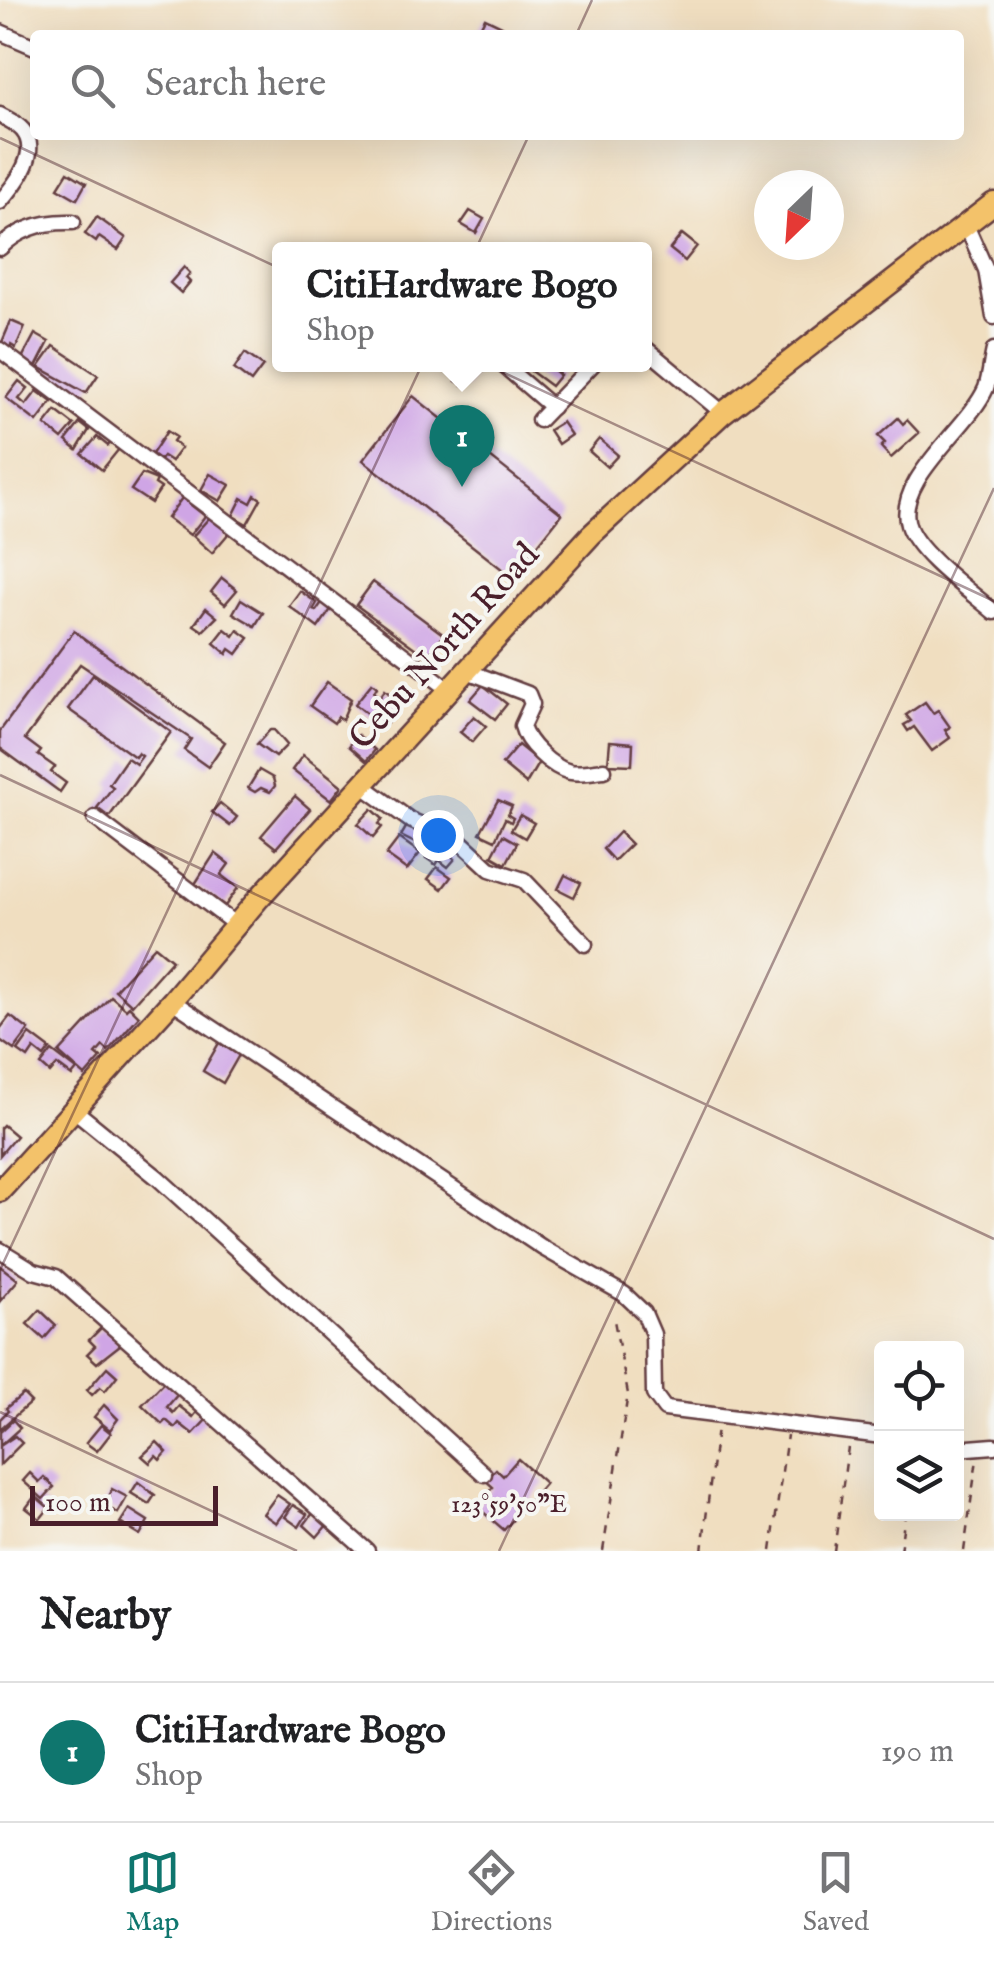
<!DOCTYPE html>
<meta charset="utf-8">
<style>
body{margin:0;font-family:"IM FELL English",serif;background:#f6f6f6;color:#202124}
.controls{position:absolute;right:30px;bottom:30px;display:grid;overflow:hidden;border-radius:10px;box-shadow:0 10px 40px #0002}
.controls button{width:90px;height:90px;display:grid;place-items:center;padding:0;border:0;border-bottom:2px solid #e0e0e0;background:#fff;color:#202124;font:50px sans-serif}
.compass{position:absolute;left:754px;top:170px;width:90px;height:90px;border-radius:50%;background:#fff;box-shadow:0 10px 40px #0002;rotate:205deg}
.scale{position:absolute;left:30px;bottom:25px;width:188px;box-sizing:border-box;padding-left:10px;border:5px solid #4a1f2b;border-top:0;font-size:28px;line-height:35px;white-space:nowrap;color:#4a1f2b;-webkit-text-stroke:8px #f6f6f2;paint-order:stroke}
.you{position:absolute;left:438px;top:835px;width:35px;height:35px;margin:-25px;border:8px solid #fff;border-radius:50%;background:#1a73e8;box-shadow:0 0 0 15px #1a73e833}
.badge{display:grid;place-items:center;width:65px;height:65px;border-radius:50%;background:#0f766e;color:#fff;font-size:32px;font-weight:700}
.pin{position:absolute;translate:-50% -82px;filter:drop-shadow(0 2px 5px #0008)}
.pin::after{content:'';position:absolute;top:52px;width:35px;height:30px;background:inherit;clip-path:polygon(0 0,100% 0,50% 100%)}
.popup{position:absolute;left:272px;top:242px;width:380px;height:130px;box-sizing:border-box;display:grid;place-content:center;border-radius:10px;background:#fff;filter:drop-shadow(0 2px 8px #0005);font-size:32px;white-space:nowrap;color:#757577}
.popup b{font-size:38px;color:#202124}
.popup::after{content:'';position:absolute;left:50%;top:100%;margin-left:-20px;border:20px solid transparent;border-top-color:#fff}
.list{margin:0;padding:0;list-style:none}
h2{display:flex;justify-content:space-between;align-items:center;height:130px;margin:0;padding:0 40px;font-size:42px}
h2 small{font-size:32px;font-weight:400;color:#757577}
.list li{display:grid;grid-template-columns:65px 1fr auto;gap:30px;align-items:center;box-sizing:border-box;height:140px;padding:0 40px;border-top:2px solid #e0e0e0}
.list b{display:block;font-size:38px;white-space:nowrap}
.list p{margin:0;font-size:32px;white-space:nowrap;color:#757577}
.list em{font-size:32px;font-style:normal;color:#757577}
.icon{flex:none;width:55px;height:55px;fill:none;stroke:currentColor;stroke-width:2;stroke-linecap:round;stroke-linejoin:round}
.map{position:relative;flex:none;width:994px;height:1551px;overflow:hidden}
.search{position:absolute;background:#fff;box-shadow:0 10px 40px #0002;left:30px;right:30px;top:30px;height:110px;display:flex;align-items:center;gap:25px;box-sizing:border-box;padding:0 35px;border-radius:10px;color:#757577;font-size:38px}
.sheet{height:270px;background:#fff}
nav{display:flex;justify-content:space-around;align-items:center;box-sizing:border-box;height:140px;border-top:2px solid #e0e0e0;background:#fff;font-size:28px;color:#757577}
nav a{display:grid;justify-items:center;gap:5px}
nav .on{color:#0f766e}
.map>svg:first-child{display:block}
.building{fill:#cfa5e5}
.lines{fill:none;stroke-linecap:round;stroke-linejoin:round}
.minor-casing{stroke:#633c41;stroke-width:19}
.highway-casing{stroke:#633c41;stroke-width:25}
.path{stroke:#633c41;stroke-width:2.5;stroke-dasharray:8 8;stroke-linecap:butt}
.minor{stroke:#fff;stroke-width:14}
.highway{stroke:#f3c26a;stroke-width:20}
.ticks{fill:none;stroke:#4a1f2b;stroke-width:2.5;stroke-opacity:0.45}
.labels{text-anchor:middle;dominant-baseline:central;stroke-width:8;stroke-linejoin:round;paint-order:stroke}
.street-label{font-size:35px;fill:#4a1f2b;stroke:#f6f6f2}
.ticks-label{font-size:25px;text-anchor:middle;fill:#4a1f2b;stroke:#f6f6f2;stroke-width:8;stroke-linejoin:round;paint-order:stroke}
</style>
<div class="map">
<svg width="994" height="1551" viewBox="0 0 994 1551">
<rect width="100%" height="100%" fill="#f6f6f2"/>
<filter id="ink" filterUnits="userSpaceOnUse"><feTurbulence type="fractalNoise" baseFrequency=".01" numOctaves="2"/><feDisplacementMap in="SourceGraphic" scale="20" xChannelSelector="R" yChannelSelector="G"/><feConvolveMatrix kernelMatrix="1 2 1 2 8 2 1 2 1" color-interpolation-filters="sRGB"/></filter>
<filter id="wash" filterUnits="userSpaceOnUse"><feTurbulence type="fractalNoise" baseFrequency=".0048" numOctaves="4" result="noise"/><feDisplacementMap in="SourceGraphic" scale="40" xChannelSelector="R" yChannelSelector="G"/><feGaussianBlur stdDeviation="2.25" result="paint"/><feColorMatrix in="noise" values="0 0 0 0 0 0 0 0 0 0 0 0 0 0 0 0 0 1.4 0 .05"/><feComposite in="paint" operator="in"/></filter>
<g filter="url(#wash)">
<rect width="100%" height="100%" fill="#f0dec0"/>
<g id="blocks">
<!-- building -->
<g class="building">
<polygon points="485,18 502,26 497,35 476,35"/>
<polygon points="68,172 86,183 77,199 58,188"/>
<polygon points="470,211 484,219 476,233 461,224"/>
<polygon points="97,217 126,238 118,250 99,237 96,242 85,234"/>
<polygon points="682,234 697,246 685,261 670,249"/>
<polygon points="184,267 190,273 186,278 190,282 181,293 170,283"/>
<polygon points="11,321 25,327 16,348 11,345 9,350 0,347"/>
<polygon points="35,334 49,342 36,367 20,362"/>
<polygon points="54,346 98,375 86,393 39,367"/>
<polygon points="245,353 263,366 251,382 234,369"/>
<polygon points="465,364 477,368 467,387 456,381"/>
<polygon points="532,364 547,364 560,375 551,386 528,369"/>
<polygon points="19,381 28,388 19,399 26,405 37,391 52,402 37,422 6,398"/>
<polygon points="413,396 562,514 512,577 363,460"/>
<polygon points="56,411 74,425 62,439 45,425"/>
<polygon points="898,418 903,424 907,420 919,433 891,458 881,447 885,443 878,436"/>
<polygon points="562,422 571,435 558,444 549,430"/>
<polygon points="80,423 89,430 77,450 66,441"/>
<polygon points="167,431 176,437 173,441 181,448 171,461 163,456 160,460 152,454"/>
<polygon points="97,437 108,446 111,442 119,449 102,470 82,454"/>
<polygon points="599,439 618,455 607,467 589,451"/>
<polygon points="142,474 157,480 155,484 161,488 151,503 131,490"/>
<polygon points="210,474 230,485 220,501 201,490"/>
<polygon points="255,495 261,499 247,524 233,516 242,498 251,503"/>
<polygon points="182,498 205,516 190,535 167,518"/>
<polygon points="210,517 229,533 212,553 193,536"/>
<polygon points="222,578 237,590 225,604 211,592"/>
<polygon points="373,582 444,635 427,657 356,605"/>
<polygon points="300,591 317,603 313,610 316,611 323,601 332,608 318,628 289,606"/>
<polygon points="241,599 263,613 255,626 233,613"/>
<polygon points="206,608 217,617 203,631 194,625"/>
<polygon points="225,629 234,636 238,630 249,638 237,654 230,649 227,654 214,643"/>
<polygon points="74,631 225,742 208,767 184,750 191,739 80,664 25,739 41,751 38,755 55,767 51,772 66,783 60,792 0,748 0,731"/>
<polygon points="93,675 171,732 109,817 97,808 113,787 109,784 127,758 136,764 142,756 138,753 135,757 68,709"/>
<polygon points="327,682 351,699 342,720 338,717 334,723 310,706"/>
<polygon points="372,683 377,687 374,692 380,697 385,690 397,700 394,704 399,708 384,727 355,704"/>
<polygon points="483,685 507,704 495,719 470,700"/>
<polygon points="925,702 933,713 938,710 950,727 945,730 950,738 932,751 914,727 908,731 904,725 911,721 906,715"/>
<polygon points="474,716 486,726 472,742 460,732"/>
<polygon points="270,730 274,730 287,745 275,757 257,744"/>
<polygon points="358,735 375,750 366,761 349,746"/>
<polygon points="610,741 633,743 632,765 608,764"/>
<polygon points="518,745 539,762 526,784 502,764"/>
<polygon points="303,755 342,786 331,800 292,770"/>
<polygon points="259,770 273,778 275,786 270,792 261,788 255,792 248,788"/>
<polygon points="295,796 310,809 276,848 261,836"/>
<polygon points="498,800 512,806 508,815 513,818 511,822 505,819 495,840 480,833"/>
<polygon points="220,803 237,817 230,826 212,812"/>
<polygon points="372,809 383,819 379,824 382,827 373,838 358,824"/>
<polygon points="520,815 534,823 525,838 511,830"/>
<polygon points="408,824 427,835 421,846 401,836"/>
<polygon points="619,832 631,844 614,861 603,849"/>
<polygon points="503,835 517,843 506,864 492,856"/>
<polygon points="399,838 420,853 407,870 386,855"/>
<polygon points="433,841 455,859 448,867 439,860 436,865 426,858 430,853 426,850"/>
<polygon points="215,853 229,864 221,875 238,888 225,906 195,884"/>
<polygon points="437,867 451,877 442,889 428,879"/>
<polygon points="565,875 581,883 574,897 558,889"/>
<polygon points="155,946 172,960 132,1005 115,990"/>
<polygon points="111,996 126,1009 129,1006 139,1016 108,1051 103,1046 96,1054 101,1058 85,1076 59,1053"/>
<polygon points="10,1016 29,1030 14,1050 0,1040 0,1029"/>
<polygon points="30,1034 50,1049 44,1057 34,1049 28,1058 18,1051"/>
<polygon points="219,1043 239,1055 223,1083 203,1071"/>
<polygon points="52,1051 77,1070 72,1076 57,1065 50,1073 41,1065"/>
<polygon points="3,1125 16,1136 0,1155 0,1128"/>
<polygon points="0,1266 18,1280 0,1301"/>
<polygon points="40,1310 56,1325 44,1339 27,1324"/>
<polygon points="102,1327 109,1334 111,1332 120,1345 97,1363 87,1354 95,1346 89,1340"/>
<polygon points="107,1367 117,1376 105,1391 100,1387 92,1395 87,1390"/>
<polygon points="165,1381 178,1394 167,1407 173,1413 179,1406 193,1417 197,1412 206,1420 193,1434 179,1423 175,1428 166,1420 162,1424 142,1405"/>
<polygon points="23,1394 31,1402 0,1429 0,1419 8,1411 6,1408"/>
<polygon points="104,1405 118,1419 110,1430 94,1417"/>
<polygon points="13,1420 20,1428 0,1446 15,1436 22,1443 0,1465 0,1432"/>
<polygon points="101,1425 111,1433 97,1451 86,1443"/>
<polygon points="157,1442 167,1452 160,1460 156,1456 150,1463 142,1456"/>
<polygon points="518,1459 545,1483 504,1530 476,1506 493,1487 485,1480 496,1469 503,1476"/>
<polygon points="30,1473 39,1482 44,1477 54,1487 43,1499 23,1481"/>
<polygon points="138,1482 155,1495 149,1504 131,1493"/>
<polygon points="112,1489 127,1497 118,1513 103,1505"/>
<polygon points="277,1495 290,1504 276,1523 263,1514"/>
<polygon points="35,1496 49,1508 40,1519 26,1508"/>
<polygon points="293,1505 307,1514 299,1527 285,1517"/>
<polygon points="129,1509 148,1521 140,1535 120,1523"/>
<polygon points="313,1513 327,1525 317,1537 304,1525"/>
</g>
</g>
</g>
<g filter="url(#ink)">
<use href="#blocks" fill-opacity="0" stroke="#633c41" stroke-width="2.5"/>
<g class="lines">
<defs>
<g id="minor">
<polyline points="0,32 35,47"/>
<path d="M0,115C9,120 21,125 26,135C38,157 14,186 0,202"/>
<polyline points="966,225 986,270 994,317"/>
<path d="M0,248C20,227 45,221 73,222"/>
<polyline points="644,347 723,413"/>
<polyline points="0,350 450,690"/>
<path d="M994,350C991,362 990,377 986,388C969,428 894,480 908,525C916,553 971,592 994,612"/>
<polyline points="502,364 552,407"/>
<polyline points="539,420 593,364"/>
<path d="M467,671L528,694L532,704L522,726C526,743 551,767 570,772C580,774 594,771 604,770"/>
<polyline points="363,786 410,820 461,842 490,869 524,880 585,944"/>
<polyline points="95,818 236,925"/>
<polyline points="172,1001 543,1248 624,1294 644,1313 653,1334 654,1394 665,1409 882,1436"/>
<polyline points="73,1109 158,1178 484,1474"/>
<polyline points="0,1250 34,1271 56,1277 367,1551"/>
<polyline points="956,1449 994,1446"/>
</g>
<polyline id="highway" points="0,1191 172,1001 259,898 591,535 723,413 994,203"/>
</defs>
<!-- minor casing -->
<use href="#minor" class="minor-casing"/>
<!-- highway casing -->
<use href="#highway" class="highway-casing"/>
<!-- path -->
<g class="path">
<polyline points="603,1551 628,1394 613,1315"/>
<polyline points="702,1551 717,1428"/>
<polyline points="771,1551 787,1435"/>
<polyline points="834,1551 848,1447"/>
<polyline points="900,1551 905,1514"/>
<polyline points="964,1551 977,1459"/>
</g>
<!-- minor -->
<use href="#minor" class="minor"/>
<!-- highway -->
<use href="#highway" class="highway"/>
</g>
</g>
<!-- ticks -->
<path class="ticks" d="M576,35L592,0M0,138L994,601M0,775L994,1239M0,1270L529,135M0,1412L297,1551M499,1551L994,488"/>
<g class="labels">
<!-- street labels -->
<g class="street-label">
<text transform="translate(445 647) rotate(-48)">Cebu North Road</text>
</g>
</g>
<g class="ticks-label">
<text x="509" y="1512">123°59'50"E</text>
</g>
</svg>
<div class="controls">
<button><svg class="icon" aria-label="locate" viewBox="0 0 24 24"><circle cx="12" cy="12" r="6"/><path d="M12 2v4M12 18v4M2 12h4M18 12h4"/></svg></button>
<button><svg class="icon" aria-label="layers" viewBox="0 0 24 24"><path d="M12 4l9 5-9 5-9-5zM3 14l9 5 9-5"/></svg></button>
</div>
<svg class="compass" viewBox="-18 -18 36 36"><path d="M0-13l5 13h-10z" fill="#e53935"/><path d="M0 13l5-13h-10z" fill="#757577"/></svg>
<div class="scale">100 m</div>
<div class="you"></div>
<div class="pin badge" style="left:462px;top:487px">1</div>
<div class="popup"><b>CitiHardware Bogo</b>Shop</div>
<div class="search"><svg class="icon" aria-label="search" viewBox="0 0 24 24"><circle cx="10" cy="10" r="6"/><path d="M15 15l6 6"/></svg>Search here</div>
</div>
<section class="sheet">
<h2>Nearby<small></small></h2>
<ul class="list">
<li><span class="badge">1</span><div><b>CitiHardware Bogo</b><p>Shop</p></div><em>190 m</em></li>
</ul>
</section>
<nav>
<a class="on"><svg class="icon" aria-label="map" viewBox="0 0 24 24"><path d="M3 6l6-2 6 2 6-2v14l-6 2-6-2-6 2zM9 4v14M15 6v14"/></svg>Map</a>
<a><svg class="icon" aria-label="directions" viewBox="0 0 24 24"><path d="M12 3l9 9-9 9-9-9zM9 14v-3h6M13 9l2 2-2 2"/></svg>Directions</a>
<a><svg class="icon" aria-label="saved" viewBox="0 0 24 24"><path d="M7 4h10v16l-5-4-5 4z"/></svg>Saved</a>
</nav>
